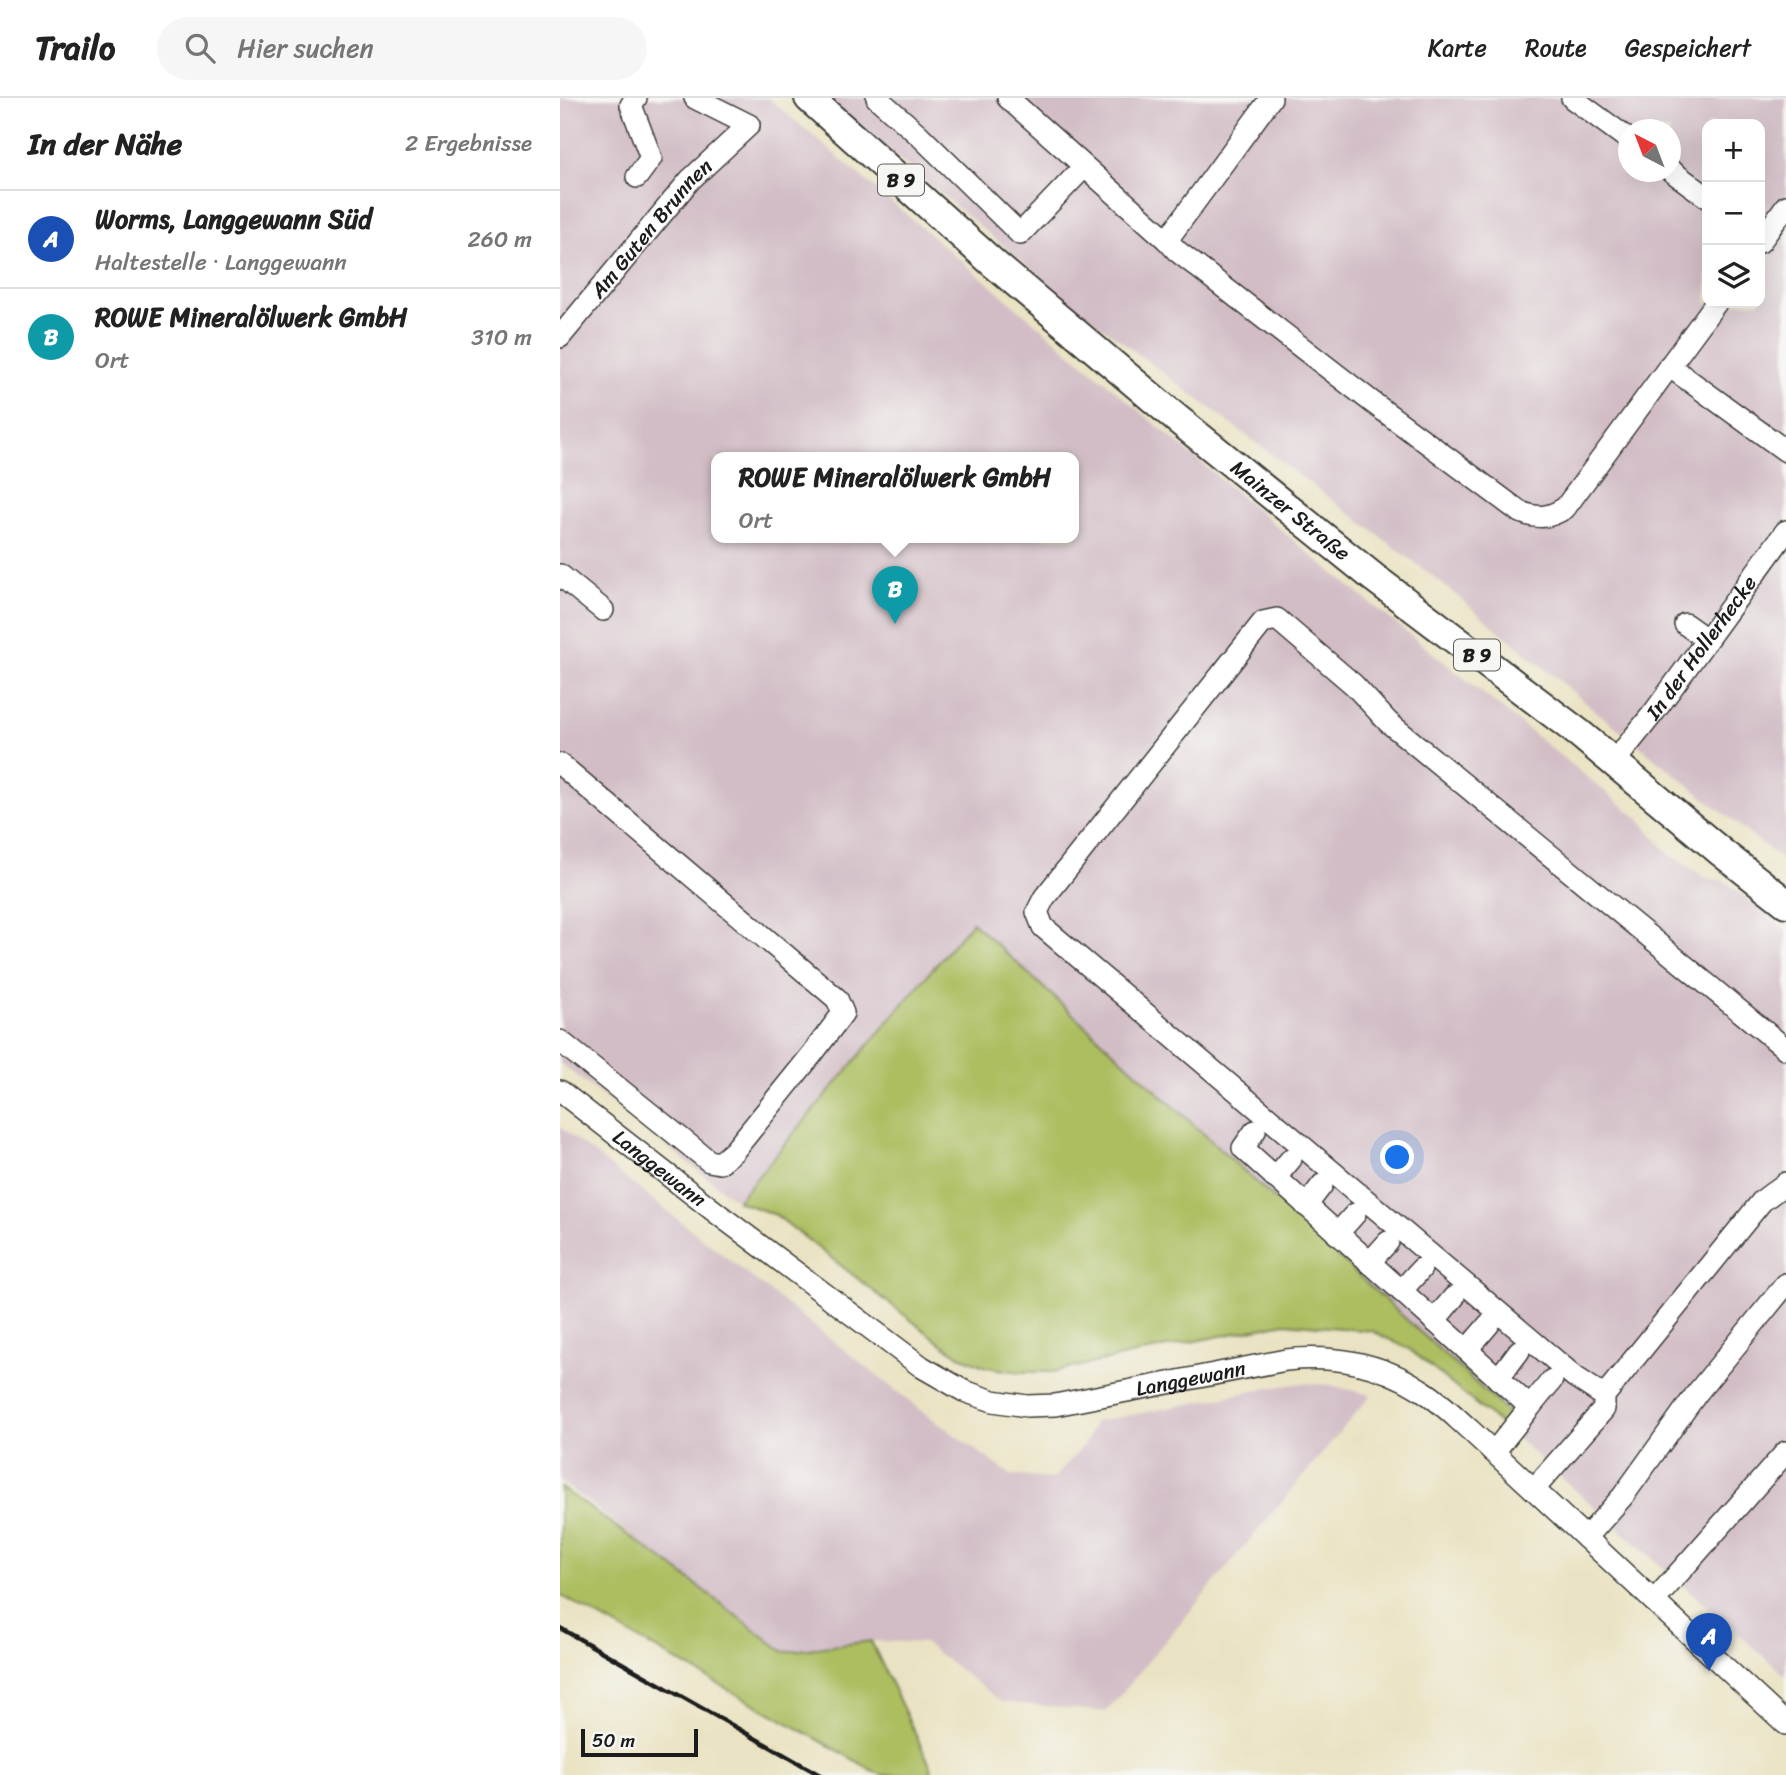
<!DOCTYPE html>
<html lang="de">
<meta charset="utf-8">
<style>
body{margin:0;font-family:Sriracha,sans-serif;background:#f6f6f6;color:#222}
.controls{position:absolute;right:21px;top:21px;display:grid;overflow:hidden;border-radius:14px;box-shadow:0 7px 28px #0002}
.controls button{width:63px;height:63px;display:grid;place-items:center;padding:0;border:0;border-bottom:2px solid #e0e0e0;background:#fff;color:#222;font:35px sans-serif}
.compass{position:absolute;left:1058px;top:21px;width:63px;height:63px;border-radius:50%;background:#fff;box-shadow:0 7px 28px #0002;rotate:318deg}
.scale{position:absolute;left:21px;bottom:18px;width:117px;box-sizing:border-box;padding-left:7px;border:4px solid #1c1c1c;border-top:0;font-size:19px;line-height:24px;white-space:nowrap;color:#1c1c1c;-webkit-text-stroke:5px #f6f6f2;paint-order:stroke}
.you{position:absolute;left:838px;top:1060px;width:24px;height:24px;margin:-18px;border:5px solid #fff;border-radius:50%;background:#1a73e8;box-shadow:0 0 0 10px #1a73e833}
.badge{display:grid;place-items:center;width:46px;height:46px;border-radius:50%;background:#d93025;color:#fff;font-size:23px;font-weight:700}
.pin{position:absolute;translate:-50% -58px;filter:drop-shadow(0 2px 4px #0008)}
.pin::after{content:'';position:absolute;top:37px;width:24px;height:21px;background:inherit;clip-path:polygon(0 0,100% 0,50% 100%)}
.popup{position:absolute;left:151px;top:354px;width:368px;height:91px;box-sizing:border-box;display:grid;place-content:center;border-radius:14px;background:#fff;filter:drop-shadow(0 2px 5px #0005);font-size:23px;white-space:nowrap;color:#767676}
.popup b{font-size:26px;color:#222}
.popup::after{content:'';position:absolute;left:50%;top:100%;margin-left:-14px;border:14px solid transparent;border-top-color:#fff}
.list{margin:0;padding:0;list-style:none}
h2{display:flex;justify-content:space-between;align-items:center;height:91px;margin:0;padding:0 28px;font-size:30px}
h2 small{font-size:23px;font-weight:400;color:#767676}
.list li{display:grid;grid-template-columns:46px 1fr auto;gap:21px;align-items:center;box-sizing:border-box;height:98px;padding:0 28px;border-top:2px solid #e0e0e0}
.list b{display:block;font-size:26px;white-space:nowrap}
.list p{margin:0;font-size:23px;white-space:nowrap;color:#767676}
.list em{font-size:23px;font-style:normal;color:#767676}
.icon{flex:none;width:38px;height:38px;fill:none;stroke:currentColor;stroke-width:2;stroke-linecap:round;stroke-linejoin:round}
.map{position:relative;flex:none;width:1226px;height:1677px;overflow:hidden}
header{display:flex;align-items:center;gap:42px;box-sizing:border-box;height:98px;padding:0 35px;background:#fff;border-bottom:2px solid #e0e0e0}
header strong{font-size:33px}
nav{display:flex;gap:38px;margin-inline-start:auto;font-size:24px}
.search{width:490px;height:63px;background:#f6f6f6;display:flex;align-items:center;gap:18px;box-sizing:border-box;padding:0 24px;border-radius:38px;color:#767676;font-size:26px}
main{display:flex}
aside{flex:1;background:#fff}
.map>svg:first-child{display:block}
.industrial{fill:#d2bdc6;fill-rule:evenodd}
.green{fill:#acbe61;stroke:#646d3e;stroke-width:2}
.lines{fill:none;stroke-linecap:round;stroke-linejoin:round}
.minor-casing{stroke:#3b3a35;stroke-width:24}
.major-casing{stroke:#3b3a35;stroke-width:32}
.minor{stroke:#fff;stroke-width:21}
.major{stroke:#fff;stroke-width:28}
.rail{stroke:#1c1c1c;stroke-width:4.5}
.labels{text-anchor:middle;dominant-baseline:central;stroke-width:5;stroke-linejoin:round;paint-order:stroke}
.shield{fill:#f6f6f2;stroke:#5d5d5c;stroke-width:2}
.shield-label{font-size:19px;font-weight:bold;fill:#1c1c1c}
.street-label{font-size:21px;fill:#1c1c1c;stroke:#f6f6f2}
</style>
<header>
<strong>Trailo</strong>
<div class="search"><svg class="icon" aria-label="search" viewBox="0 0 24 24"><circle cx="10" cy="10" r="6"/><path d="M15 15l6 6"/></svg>Hier suchen</div>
<nav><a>Karte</a><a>Route</a><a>Gespeichert</a></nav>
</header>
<main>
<aside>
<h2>In der Nähe<small>2 Ergebnisse</small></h2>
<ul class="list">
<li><span class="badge" style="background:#1a4fb4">A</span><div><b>Worms, Langgewann Süd</b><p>Haltestelle · Langgewann</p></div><em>260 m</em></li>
<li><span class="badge" style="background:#0f9aa8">B</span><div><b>ROWE Mineralölwerk GmbH</b><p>Ort</p></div><em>310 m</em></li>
</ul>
</aside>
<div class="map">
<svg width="1226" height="1677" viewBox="0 0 1226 1677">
<rect width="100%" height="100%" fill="#f6f6f2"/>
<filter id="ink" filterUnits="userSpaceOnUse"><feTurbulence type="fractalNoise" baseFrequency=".0143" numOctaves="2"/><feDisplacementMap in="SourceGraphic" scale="14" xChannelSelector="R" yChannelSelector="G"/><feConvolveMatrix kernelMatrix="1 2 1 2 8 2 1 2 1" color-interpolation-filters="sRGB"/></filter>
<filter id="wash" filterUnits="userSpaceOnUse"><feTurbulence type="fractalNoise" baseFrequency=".00686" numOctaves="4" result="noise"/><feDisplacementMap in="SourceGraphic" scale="28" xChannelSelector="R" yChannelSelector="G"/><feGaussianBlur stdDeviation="1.57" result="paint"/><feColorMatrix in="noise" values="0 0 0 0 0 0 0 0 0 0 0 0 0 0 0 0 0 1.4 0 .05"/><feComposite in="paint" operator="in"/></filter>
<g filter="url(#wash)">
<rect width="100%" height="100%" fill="#eae3c3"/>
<!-- industrial -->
<g class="industrial">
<path d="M0,0H208L753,459L1078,720L1109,756L1146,780L1165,783L1226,832V1578L945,1330L412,824L177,1103L0,965ZM156,360H514V440H156Z"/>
<path d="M265,0H1226V765L1037,614L874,479L528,218ZM1147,26H1200V205H1147ZM1068,32H1110V74H1068Z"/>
<polygon points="0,1029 371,1320 451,1377 493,1381 525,1346 535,1324 715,1289 744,1285 770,1287 811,1297 546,1614 442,1604 364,1545 311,1543 224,1554 0,1383"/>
</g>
<!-- green -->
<g class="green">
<polygon points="412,824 954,1320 945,1330 849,1251 812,1233 725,1225 616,1247 493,1274 460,1274 426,1269 400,1258 379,1244 216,1117 177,1103"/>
<polygon points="0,1389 109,1466 224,1554 311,1543 372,1671 369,1677 321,1677 0,1497"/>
</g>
</g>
<g filter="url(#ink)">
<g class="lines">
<defs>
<g id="minor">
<polyline points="76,0 71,7 91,60 77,79"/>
<polyline points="317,0 359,37 460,136 524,69"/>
<polyline points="448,0 607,142"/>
<path d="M711,0L607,142L617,153L812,304L960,414C978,421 989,420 1005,410L1156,205"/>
<polyline points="1012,0 1068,41"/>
<polyline points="1110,72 1147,99"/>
<polyline points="1200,144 1226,108"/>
<path id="s1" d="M0,239L130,82L189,27L135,0"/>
<polyline points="1109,268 1226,353"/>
<polyline points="0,477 43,512"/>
<polyline points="1125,526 1146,541"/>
<path id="s2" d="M1054,664L1095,613L1226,433"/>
<polyline points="0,666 277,901 283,915 253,955 174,1053 160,1065 149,1063 0,943"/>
<path id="s3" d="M0,993L158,1116L362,1269L404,1293L433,1303L467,1308L495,1307L726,1262C772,1257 820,1265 860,1291C879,1302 894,1318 910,1332L1226,1626"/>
<polyline points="695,1033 683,1050 970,1309 934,1354"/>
<polyline points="715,1080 731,1061"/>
<polyline points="746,1108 762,1087"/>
<polyline points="777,1136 795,1116"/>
<polyline points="809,1165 828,1144"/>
<polyline points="841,1193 861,1171"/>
<polyline points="874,1223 894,1199"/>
<polyline points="907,1252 929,1226"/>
<polyline points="938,1281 959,1253"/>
<polyline points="1044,1298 1015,1279 483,829 477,814 484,800 703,524 717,521 794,587 828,624 1226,951"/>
<polyline points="970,1309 992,1282"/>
<polyline points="974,1391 1044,1311 1044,1298 1202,1103 1226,1085"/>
<polyline points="1026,1440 1063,1398 1137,1295 1226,1186"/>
<polyline points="1094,1503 1226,1354"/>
</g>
<g id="major">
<path id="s4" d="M249,0L433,165L616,320L813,479L1020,636L1161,754L1226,805"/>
</g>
</defs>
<!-- minor casing -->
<use href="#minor" class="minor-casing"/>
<!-- major casing -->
<use href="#major" class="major-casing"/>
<!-- minor -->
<use href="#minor" class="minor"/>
<!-- major -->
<use href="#major" class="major"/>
<!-- rail -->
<polyline class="rail" points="0,1530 260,1677"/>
</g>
</g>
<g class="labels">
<!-- shield labels -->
<g class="shield">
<rect x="318" y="66.5" width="46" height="31" rx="5"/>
<rect x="894" y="541.5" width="46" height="31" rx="5"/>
</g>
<g class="shield-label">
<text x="341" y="82">B 9</text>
<text x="917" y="557">B 9</text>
</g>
<!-- street labels -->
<g class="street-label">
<text stroke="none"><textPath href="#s1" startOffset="142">Am Guten Brunnen</textPath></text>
<text stroke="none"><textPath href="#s4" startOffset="634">Mainzer Straße</textPath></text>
<text stroke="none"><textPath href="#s2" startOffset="144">In der Hollerhecke</textPath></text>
<text stroke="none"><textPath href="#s3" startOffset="126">Langgewann</textPath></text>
<text stroke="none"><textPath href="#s3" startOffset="735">Langgewann</textPath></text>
</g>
</g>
</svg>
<div class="controls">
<button>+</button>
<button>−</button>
<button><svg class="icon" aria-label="layers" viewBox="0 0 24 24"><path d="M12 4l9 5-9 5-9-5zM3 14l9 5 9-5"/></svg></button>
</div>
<svg class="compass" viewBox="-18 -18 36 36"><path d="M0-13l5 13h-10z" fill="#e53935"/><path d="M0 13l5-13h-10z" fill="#767676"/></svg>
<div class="scale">50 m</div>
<div class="you"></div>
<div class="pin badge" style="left:1149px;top:1573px;background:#1a4fb4">A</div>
<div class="pin badge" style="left:335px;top:526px;background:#0f9aa8">B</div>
<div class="popup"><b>ROWE Mineralölwerk GmbH</b>Ort</div>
</div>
</main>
